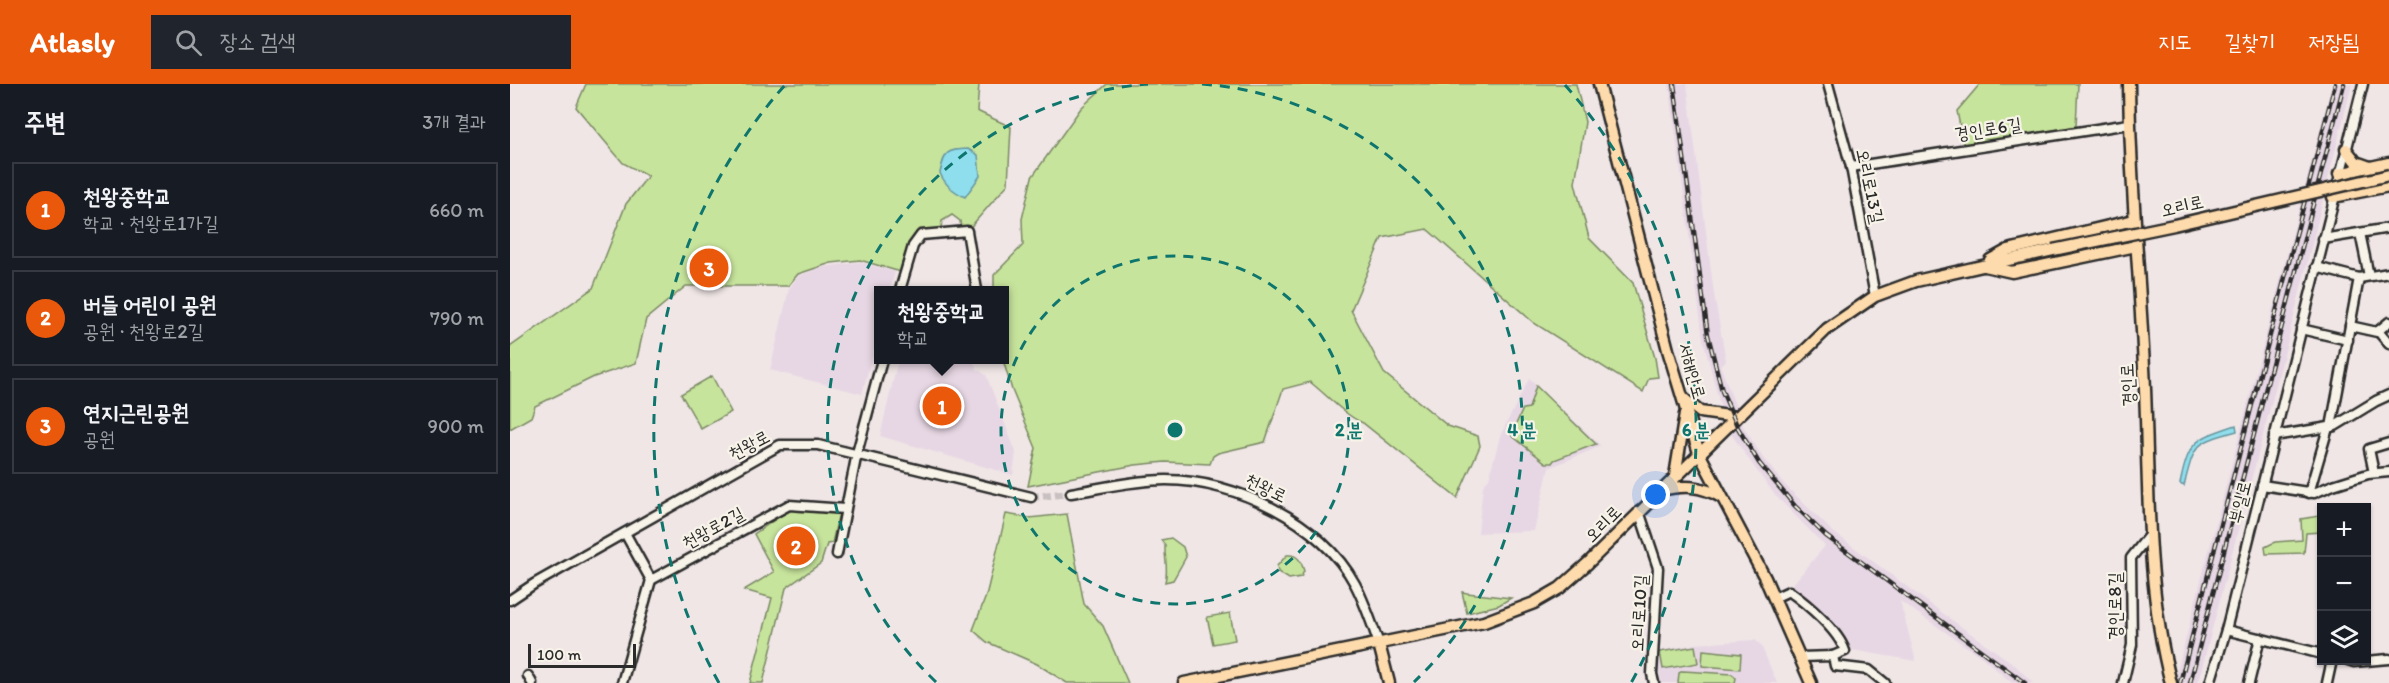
<!DOCTYPE html>
<html lang="ko">
<meta charset="utf-8">
<style>
body{margin:0;font-family:Itim,"Poor Story",sans-serif;background:#20242c;color:#f1f3f6}
.controls{position:absolute;right:18px;bottom:18px;display:grid;overflow:hidden;border-radius:0px;box-shadow:0 2px 4px #0004}
.controls button{width:54px;height:54px;display:grid;place-items:center;padding:0;border:0;border-bottom:2px solid #363941;background:#171b24;color:#f1f3f6;font:30px sans-serif}
.scale{position:absolute;left:18px;bottom:15px;width:108px;box-sizing:border-box;padding-left:6px;border:3px solid #2b2b2b;border-top:0;font-size:16px;line-height:21px;white-space:nowrap;color:#2b2b2b;-webkit-text-stroke:4px #f7f3e8;paint-order:stroke}
.you{position:absolute;left:1146px;top:411px;width:21px;height:21px;margin:-15px;border:4px solid #fff;border-radius:50%;background:#1a73e8;box-shadow:0 0 0 9px #1a73e833}
.badge{display:grid;place-items:center;width:39px;height:39px;border-radius:50%;background:#ea580c;color:#fff;font-size:20px;font-weight:700}
.pin{position:absolute;translate:-50% -50%;border:3px solid #fff;box-shadow:0 2px 6px #0006}
.popup{position:absolute;left:364px;top:202px;width:135px;height:78px;box-sizing:border-box;display:grid;place-content:center;border-radius:0px;background:#171b24;filter:drop-shadow(0 2px 4px #0005);font-size:20px;white-space:nowrap;color:#9ea1a6}
.popup b{font-size:22px;color:#f1f3f6}
.popup::after{content:'';position:absolute;left:50%;top:100%;margin-left:-12px;border:12px solid transparent;border-top-color:#171b24}
.list{margin:0;padding:0;list-style:none}
h2{display:flex;justify-content:space-between;align-items:center;height:78px;margin:0;padding:0 24px;font-size:26px}
h2 small{font-size:20px;font-weight:400;color:#9ea1a6}
.list li{display:grid;grid-template-columns:39px 1fr auto;gap:18px;align-items:center;box-sizing:border-box;height:96px;margin:0 12px 12px;padding:0 12px;border:2px solid #363941;border-radius:0px}
.list b{display:block;font-size:22px;white-space:nowrap}
.list p{margin:0;font-size:20px;white-space:nowrap;color:#9ea1a6}
.list em{font-size:20px;font-style:normal;color:#9ea1a6}
.icon{flex:none;width:33px;height:33px;fill:none;stroke:currentColor;stroke-width:2;stroke-linecap:round;stroke-linejoin:round}
.map{position:relative;flex:none;width:1879px;height:599px;overflow:hidden}
header{display:flex;align-items:center;gap:36px;box-sizing:border-box;height:84px;padding:0 30px;background:#ea580c;color:#fff}
header strong{font-size:28px}
nav{display:flex;gap:33px;margin-inline-start:auto;font-size:21px}
.search{width:420px;height:54px;background:#20242c;display:flex;align-items:center;gap:15px;box-sizing:border-box;padding:0 21px;border-radius:0px;color:#9ea1a6;font-size:22px}
main{display:flex}
aside{flex:1;background:#171b24}
.map>svg:first-child{display:block}
.built{fill:#e7d7e4}
.green{fill:#c7e49c;stroke:#798864;stroke-width:1.5}
.water{fill:#8fdeed;stroke:#67969f;stroke-width:1.5}
.lines{fill:none;stroke-linecap:round;stroke-linejoin:round}
.minor-tunnel{stroke:#c9c1c1;stroke-width:8;stroke-dasharray:8 4;stroke-linecap:butt}
.minor-casing{stroke:#2b2b2b;stroke-width:13}
.major-casing{stroke:#2b2b2b;stroke-width:15}
.minor{stroke:#f7f3e8;stroke-width:8}
.major{stroke:#fedbac;stroke-width:10}
.rail-casing{stroke:#2b2b2b;stroke-width:4.5}
.rail{stroke:#f7f3e8;stroke-width:2;stroke-dasharray:7;stroke-linecap:butt}
.major-bridge-casing{stroke:#2b2b2b;stroke-width:15;stroke-linecap:butt}
.major-bridge{stroke:#fedbac;stroke-width:10}
.ring{fill:none;stroke:#0f766e;stroke-width:3;stroke-dasharray:10 8}
.labels{text-anchor:middle;dominant-baseline:central;stroke-width:4.5;stroke-linejoin:round;paint-order:stroke}
.street-label{font-size:18px;fill:#2b2b2b;stroke:#f7f3e8}
.centre{fill:#0f766e;stroke:#f7f3e8;stroke-width:3}
.ring-label{font-size:18px;text-anchor:middle;font-weight:bold;fill:#0f766e;stroke:#f7f3e8;stroke-width:4.5;stroke-linejoin:round;paint-order:stroke}
</style>
<header>
<strong>Atlasly</strong>
<div class="search"><svg class="icon" aria-label="search" viewBox="0 0 24 24"><circle cx="10" cy="10" r="6"/><path d="M15 15l6 6"/></svg>장소 검색</div>
<nav><a>지도</a><a>길찾기</a><a>저장됨</a></nav>
</header>
<main>
<aside>
<h2>주변<small>3개 결과</small></h2>
<ul class="list">
<li><span class="badge">1</span><div><b>천왕중학교</b><p>학교 · 천왕로1가길</p></div><em>660 m</em></li>
<li><span class="badge">2</span><div><b>버들 어린이 공원</b><p>공원 · 천왕로2길</p></div><em>790 m</em></li>
<li><span class="badge">3</span><div><b>연지근린공원</b><p>공원</p></div><em>900 m</em></li>
</ul>
</aside>
<div class="map">
<svg width="1879" height="599" viewBox="0 0 1879 599">
<rect width="100%" height="100%" fill="#f0e6e6"/>
<filter id="ink" filterUnits="userSpaceOnUse"><feTurbulence type="fractalNoise" baseFrequency=".0167" numOctaves="2"/><feDisplacementMap in="SourceGraphic" scale="12" xChannelSelector="R" yChannelSelector="G"/><feConvolveMatrix kernelMatrix="1 2 1 2 8 2 1 2 1" color-interpolation-filters="sRGB"/></filter>
<g filter="url(#ink)">
<!-- built -->
<g class="built">
<polygon points="1159,0 1177,0 1204,210 1216,277 1210,281 1233,342 1253,374 1275,401 1322,447 1446,539 1505,581 1523,599 1502,599 1473,574 1390,517 1406,577 1342,566 1339,558 1282,501 1315,462 1265,411 1245,384 1221,350 1211,325 1193,255"/>
<polygon points="1822,0 1842,0 1779,252 1688,599 1664,599"/>
<polygon points="350,178 385,188 380,206 369,206 369,247 352,310 260,286 279,205 288,192 313,183"/>
<polygon points="388,276 463,276 467,285 476,291 506,368 503,391 370,352"/>
<polygon points="1019,295 1091,362 1039,384 1024,447 968,449 973,402 979,394 990,352"/>
<polygon points="1245,556 1251,561 1267,599 1151,599 1147,567 1185,560"/>
</g>
<!-- green -->
<g class="green">
<polygon points="76,0 469,0 467,27 501,43 498,100 457,147 451,148 450,137 442,131 432,137 430,150 411,151 394,189 350,176 321,179 288,190 278,202 176,202 136,235 126,279 84,293 25,322 21,333 0,345 0,263 83,204 116,120 138,92 113,79 66,23"/>
<path d="M597,0H1066L1075,38L1065,99L1079,154L1123,199L1145,274L1148,293L1139,294L1133,308L1024,239L917,145L872,154L841,226L874,289L938,342L968,352L970,362L947,414L853,339C834,331 817,311 800,298L773,305L755,358L708,369L703,372L700,380L655,378L625,381L518,402L526,364L502,306L493,276H495V206H484V191L513,161L512,135L522,93L571,24Z"/>
<polygon points="1470,0 1568,0 1566,42 1454,63 1447,27"/>
<polygon points="202,292 221,328 191,345 171,310"/>
<polygon points="1026,302 1086,360 1044,376 1042,379 1036,379 1001,351 1013,325 1019,324"/>
<polygon points="279,426 328,427 329,429 322,459 317,460 311,479 276,504 253,599 240,599 262,514 234,506 264,488 244,450"/>
<polygon points="496,430 519,434 557,430 574,520 593,542 618,599 557,599 527,580 477,558 463,546 476,512"/>
<polygon points="1809,432 1811,448 1796,449 1794,469 1756,470 1755,463 1765,458 1792,456 1791,435"/>
<path d="M661,454L673,463L676,473L663,496L655,498C659,481 654,477 655,461L651,456Z"/>
<path d="M777,471C788,470 791,477 794,487L791,493L779,495L768,488L767,482Z"/>
<polygon points="952,508 957,509 1001,514 989,521 957,529"/>
<polygon points="720,529 725,556 703,560 697,533"/>
<polygon points="1185,562 1188,579 1153,585 1150,568"/>
<polygon points="1193,566 1231,570 1230,585 1192,582"/>
<polygon points="1173,587 1222,590 1226,594 1225,599 1168,599 1169,589"/>
</g>
<!-- water -->
<g class="water">
<path d="M458,65L468,71L470,92L455,113C443,107 435,101 430,89C435,67 436,66 458,65Z"/>
<path d="M1726,341L1727,347C1684,359 1685,359 1674,402L1670,400C1679,356 1685,355 1726,341Z"/>
</g>
<g class="lines">
<!-- minor-tunnel -->
<polyline class="minor-tunnel" points="521,413 561,409"/>
<defs>
<g id="minor">
<polyline points="1318,0 1341,83 1365,212"/>
<polyline points="1341,83 1619,40"/>
<polyline points="1850,149 1859,192"/>
<polyline points="1813,155 1879,144"/>
<polyline points="1806,183 1849,194 1879,189"/>
<polyline points="390,206 403,162 411,151 457,147 467,206"/>
<polyline points="1840,242 1867,248 1879,238"/>
<polyline points="1791,245 1838,256"/>
<polyline points="1868,247 1879,260"/>
<polyline points="1821,343 1849,194"/>
<polyline points="1764,352 1825,342 1866,317 1879,311"/>
<polyline points="1864,389 1859,365 1879,359"/>
<polyline points="1752,401 1804,409 1823,401 1858,390 1879,388"/>
<path d="M561,409C592,404 625,396 656,396C725,396 812,438 845,500C855,519 862,540 869,560"/>
<polyline points="1799,409 1818,344"/>
<polyline points="1129,427 1148,484 1142,590 1144,599"/>
<polyline points="115,449 141,496 279,421 335,425"/>
<polyline points="327,470 347,369 372,276"/>
<path d="M1264,514L1279,507C1297,520 1328,546 1335,567L1323,572"/>
<polyline points="0,516 24,500 270,361 308,361 521,413"/>
<polyline points="1716,546 1812,570"/>
<polyline points="1290,573 1323,572 1325,582 1359,586 1375,599"/>
<polyline points="1838,576 1844,578 1879,575"/>
<polyline points="18,592 22,599"/>
<polyline points="112,599 141,496"/>
<polyline points="1613,599 1622,561 1621,474 1640,450"/>
<polyline points="1700,599 1716,546 1853,0"/>
<polyline points="1739,599 1750,554"/>
<polyline points="1817,599 1822,576"/>
</g>
<g id="major">
<polyline points="1089,0 1158,266 1189,369 1255,494 1301,599"/>
<path d="M1619,0C1620,102 1631,203 1635,305C1639,403 1636,504 1661,599"/>
<polyline points="1836,65 1846,78 1860,83"/>
<polyline points="1829,90 1879,79"/>
<polyline points="1823,113 1879,102"/>
<polyline points="1480,176 1498,166 1624,136"/>
<polyline points="1475,182 1502,188 1626,162"/>
<polyline points="1174,315 1190,328 1226,333"/>
<polyline points="1165,392 1175,330"/>
<path d="M1151,406C1174,401 1190,401 1211,413"/>
<polyline points="869,560 879,599"/>
<polyline points="674,599 974,538 1024,519 1050,504 1077,480 1317,245 1365,212 1406,197 1543,166"/>
</g>
</defs>
<!-- minor casing -->
<use href="#minor" class="minor-casing"/>
<!-- major casing -->
<use href="#major" class="major-casing"/>
<!-- minor -->
<use href="#minor" class="minor"/>
<!-- major -->
<use href="#major" class="major"/>
<defs>
<g id="rail">
<polyline points="1164,0 1198,251 1212,307 1228,344 1249,379 1285,422 1316,452 1515,599"/>
<polyline points="1670,599 1825,0"/>
<polyline points="1680,599 1834,0"/>
</g>
</defs>
<!-- rail casing -->
<use href="#rail" class="rail-casing"/>
<!-- rail -->
<use href="#rail" class="rail"/>
<defs>
<polyline id="major-bridge" points="1543,166 1664,141 1879,91"/>
</defs>
<!-- major-bridge casing -->
<use href="#major-bridge" class="major-bridge-casing"/>
<!-- major-bridge -->
<use href="#major-bridge" class="major-bridge"/>
</g>
</g>
<!-- distance rings -->
<g class="ring">
<circle cx="665" cy="346" r="174"/>
<path d="M426 598A347 347 0 0 1 638 0M692 0A347 347 0 0 1 904 598"/>
<path d="M209 599A521 521 0 0 1 275 1M1055 1A521 521 0 0 1 1121 599"/>
</g>
<g class="labels">
<!-- street labels -->
<g class="street-label">
<text transform="translate(1478 45) rotate(-9)">경인로6길</text>
<text transform="translate(1360 102) rotate(78)">오리로13길</text>
<text transform="translate(1672 122) rotate(-13)">오리로</text>
<text transform="translate(1182 287) rotate(74)">서해안로</text>
<text transform="translate(1618 301) rotate(-93)">경인로</text>
<text transform="translate(239 361) rotate(-28)">천왕로</text>
<text transform="translate(756 404) rotate(26)">천왕로</text>
<text transform="translate(1730 418) rotate(-76)">부일로</text>
<text transform="translate(1093 440) rotate(-45)">오리로</text>
<text transform="translate(203 444) rotate(-29)">천왕로2길</text>
<text transform="translate(1605 522) rotate(-90)">경인로8길</text>
<text transform="translate(1129 529) rotate(-87)">오리로10길</text>
</g>
</g>
<circle cx="665" cy="346" r="9" class="centre"/>
<g class="ring-label">
<text x="839" y="352">2 분</text>
<text x="1012" y="352">4 분</text>
<text x="1186" y="352">6 분</text>
</g>
</svg>
<div class="controls">
<button>+</button>
<button>−</button>
<button><svg class="icon" aria-label="layers" viewBox="0 0 24 24"><path d="M12 4l9 5-9 5-9-5zM3 14l9 5 9-5"/></svg></button>
</div>
<div class="scale">100 m</div>
<div class="you"></div>
<div class="pin badge" style="left:432px;top:322px">1</div>
<div class="popup"><b>천왕중학교</b>학교</div>
<div class="pin badge" style="left:286px;top:462px">2</div>
<div class="pin badge" style="left:199px;top:184px">3</div>
</div>
</main>
